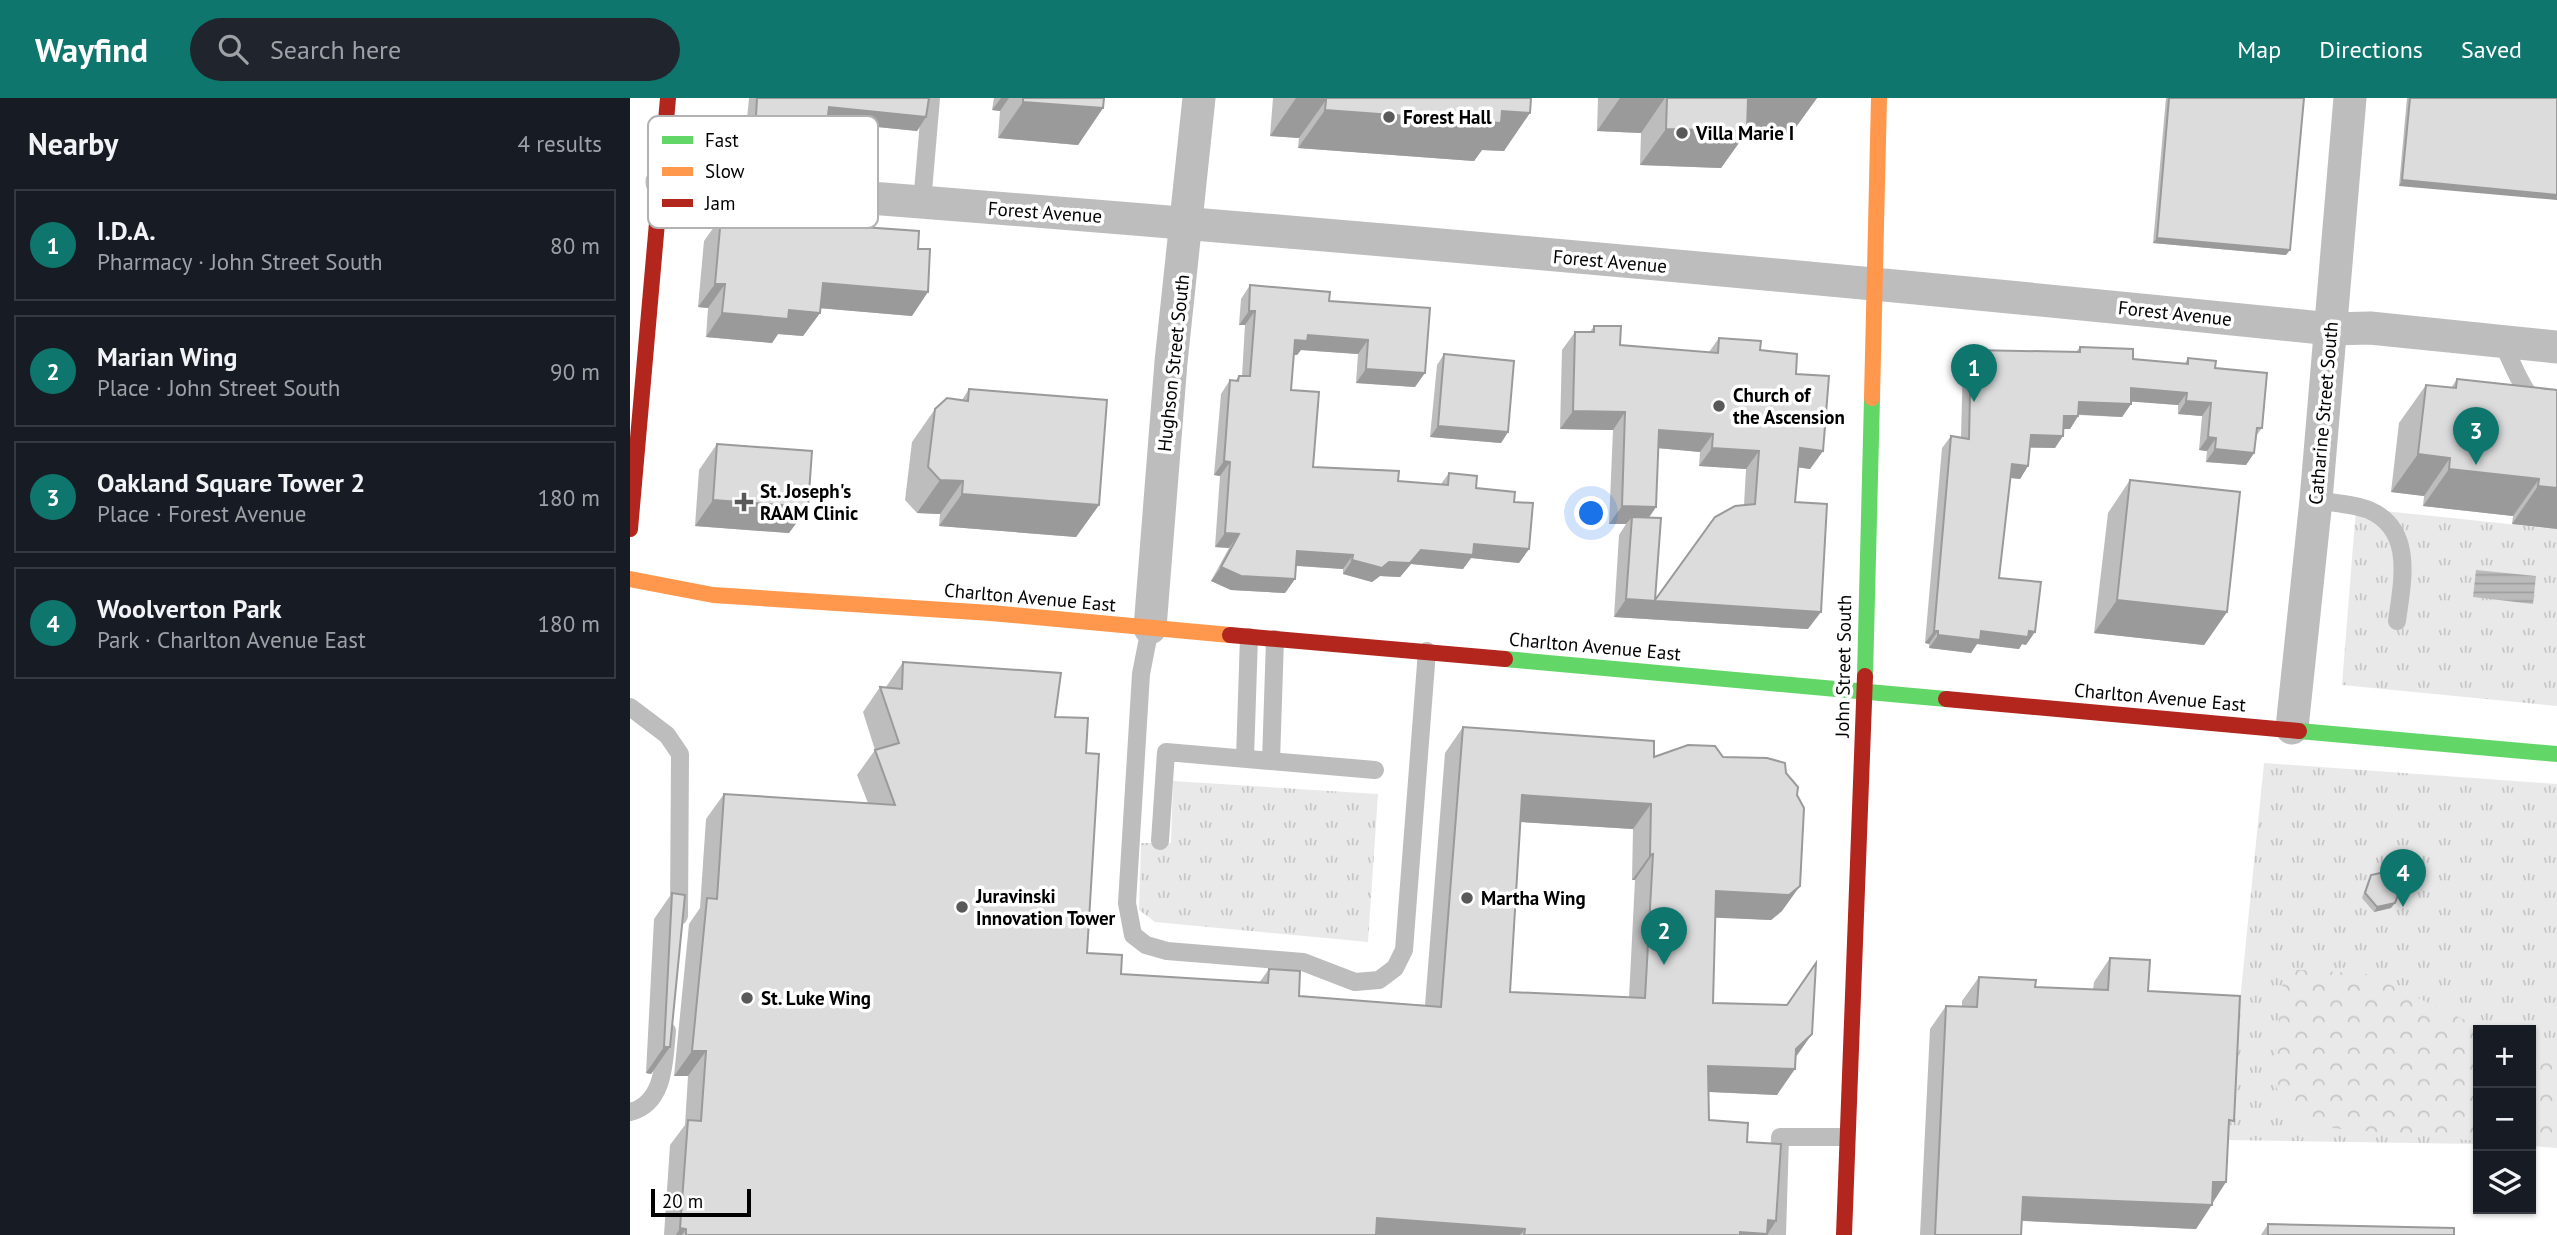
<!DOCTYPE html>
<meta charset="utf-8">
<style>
body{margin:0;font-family:"PT Sans",sans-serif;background:#20242c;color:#f1f3f6}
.controls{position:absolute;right:21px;bottom:21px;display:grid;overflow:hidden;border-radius:0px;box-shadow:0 2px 5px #0004}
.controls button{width:63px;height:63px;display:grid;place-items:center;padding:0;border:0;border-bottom:2px solid #363941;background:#171b24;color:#f1f3f6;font:35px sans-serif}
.scale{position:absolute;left:21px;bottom:18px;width:100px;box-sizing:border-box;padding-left:7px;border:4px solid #000;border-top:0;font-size:19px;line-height:24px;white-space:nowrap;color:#000;-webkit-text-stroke:5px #fff;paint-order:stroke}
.you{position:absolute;left:962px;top:416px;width:24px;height:24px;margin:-18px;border:5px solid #fff;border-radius:50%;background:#1a73e8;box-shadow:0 0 0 10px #1a73e833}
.badge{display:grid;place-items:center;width:46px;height:46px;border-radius:50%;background:#0f766e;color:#fff;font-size:23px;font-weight:700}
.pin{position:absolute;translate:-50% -58px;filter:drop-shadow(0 2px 4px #0008)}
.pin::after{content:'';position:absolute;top:37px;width:24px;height:21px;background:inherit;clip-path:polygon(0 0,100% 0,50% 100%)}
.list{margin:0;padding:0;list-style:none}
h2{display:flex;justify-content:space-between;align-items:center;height:91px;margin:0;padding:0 28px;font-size:30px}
h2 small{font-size:23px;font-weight:400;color:#9ea1a6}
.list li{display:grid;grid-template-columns:46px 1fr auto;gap:21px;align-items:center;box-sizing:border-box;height:112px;margin:0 14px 14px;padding:0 14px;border:2px solid #363941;border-radius:0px}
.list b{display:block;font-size:26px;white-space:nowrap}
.list p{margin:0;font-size:23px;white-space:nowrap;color:#9ea1a6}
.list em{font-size:23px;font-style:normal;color:#9ea1a6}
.icon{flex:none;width:38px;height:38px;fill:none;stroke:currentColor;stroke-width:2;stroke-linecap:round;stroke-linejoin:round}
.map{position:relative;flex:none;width:1927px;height:1137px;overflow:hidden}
header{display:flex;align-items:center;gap:42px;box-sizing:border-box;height:98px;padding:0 35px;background:#0f766e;color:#fff}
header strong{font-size:33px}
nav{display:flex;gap:38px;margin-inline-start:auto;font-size:24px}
.search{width:490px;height:63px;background:#20242c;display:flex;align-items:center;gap:18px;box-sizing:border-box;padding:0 24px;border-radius:38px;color:#9ea1a6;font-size:26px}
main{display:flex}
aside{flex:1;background:#171b24}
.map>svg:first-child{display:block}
.grass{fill:url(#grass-tufts)}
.forest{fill:url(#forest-crowns)}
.water{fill:url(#water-rules)}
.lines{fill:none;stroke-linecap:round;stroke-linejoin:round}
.lane{stroke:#bdbdbd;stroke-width:18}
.street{stroke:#bdbdbd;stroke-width:33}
.fast{stroke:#63d668;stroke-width:16}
.slow{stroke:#ff974d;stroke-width:16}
.jam{stroke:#b3261e;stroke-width:16}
.wall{fill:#bdbdbd;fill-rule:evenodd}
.shaded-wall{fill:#9a9a9a}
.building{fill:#dcdcdc;stroke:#9a9a9a;stroke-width:2;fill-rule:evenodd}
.poi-dot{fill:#595959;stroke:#fff;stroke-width:2.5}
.labels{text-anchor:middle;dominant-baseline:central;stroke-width:7;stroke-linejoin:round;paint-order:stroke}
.poi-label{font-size:19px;font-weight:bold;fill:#000;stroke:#fff;text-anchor:start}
.street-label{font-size:19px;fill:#000;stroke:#fff}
.key{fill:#fff;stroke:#b2b2b2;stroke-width:2}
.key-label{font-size:19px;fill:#000}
</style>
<header>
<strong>Wayfind</strong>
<div class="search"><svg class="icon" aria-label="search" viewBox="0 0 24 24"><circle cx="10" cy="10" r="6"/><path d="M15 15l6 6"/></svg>Search here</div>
<nav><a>Map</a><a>Directions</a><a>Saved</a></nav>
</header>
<main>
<aside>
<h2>Nearby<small>4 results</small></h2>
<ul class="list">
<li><span class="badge">1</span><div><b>I.D.A.</b><p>Pharmacy · John Street South</p></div><em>80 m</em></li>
<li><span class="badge">2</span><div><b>Marian Wing</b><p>Place · John Street South</p></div><em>90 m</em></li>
<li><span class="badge">3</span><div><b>Oakland Square Tower 2</b><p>Place · Forest Avenue</p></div><em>180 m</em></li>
<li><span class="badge">4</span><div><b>Woolverton Park</b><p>Park · Charlton Avenue East</p></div><em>180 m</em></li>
</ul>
</aside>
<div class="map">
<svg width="1927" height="1137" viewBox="0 0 1927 1137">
<defs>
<pattern id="grass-tufts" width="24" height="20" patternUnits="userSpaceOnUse" patternTransform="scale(1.75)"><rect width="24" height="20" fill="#e9e9e9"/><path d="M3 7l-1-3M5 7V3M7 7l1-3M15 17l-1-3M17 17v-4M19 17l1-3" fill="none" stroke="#c6c6c6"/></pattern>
<pattern id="forest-crowns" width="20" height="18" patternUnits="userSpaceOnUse" patternTransform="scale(1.75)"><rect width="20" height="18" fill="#e9e9e9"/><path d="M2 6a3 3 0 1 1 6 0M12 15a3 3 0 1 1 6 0" fill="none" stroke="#c6c6c6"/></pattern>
<pattern id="water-rules" width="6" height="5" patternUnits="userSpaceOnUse" patternTransform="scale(1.75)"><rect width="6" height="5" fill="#bbb"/><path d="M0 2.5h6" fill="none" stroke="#9f9f9f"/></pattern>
</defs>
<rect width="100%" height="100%" fill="#fff"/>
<!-- grass -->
<g class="grass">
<polygon points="1726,410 1927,431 1927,608 1712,587"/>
<polygon points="1634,665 1927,686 1927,1048 1901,1047 1901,932 1848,932 1848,1046 1596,1042"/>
<polygon points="543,683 748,696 738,844 525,824 509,812 511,745 541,745"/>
</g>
<!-- forest -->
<g class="forest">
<polygon points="1654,871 1737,876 1856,932 1848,932 1848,1043 1667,1027 1643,983"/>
<polygon points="1901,954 1927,966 1927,1050 1901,1048"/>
</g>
<!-- water -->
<polygon class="water" points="1846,472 1906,478 1903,506 1843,499"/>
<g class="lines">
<!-- lane -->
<g class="lane">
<polyline points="292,105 301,0"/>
<path d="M1872,244C1885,269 1896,311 1927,314"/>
<path d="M1686,402C1702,405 1724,406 1739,412C1785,432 1772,485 1767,523"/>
<polyline points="520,530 511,576 497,805 503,837 516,847 537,853 673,864 725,884 749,882 765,870 774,852 797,553"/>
<polyline points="0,609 37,637 50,656 49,818"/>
<polyline points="615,660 619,539"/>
<polyline points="641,663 645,541"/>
<polyline points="530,743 536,654 745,672"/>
<path d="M0,1014C35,1005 34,963 37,933"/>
<polyline points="1147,1137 1150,1039 1216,1039"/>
</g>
<!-- street -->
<g class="street">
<path d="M32,84C589,126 1145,174 1701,231L1740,230L1927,249"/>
<polyline points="520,530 541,264 569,0"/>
<polyline points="1662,630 1686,402 1720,0"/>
</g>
<!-- fast -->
<g class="fast">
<polyline points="875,561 1316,601"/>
<polyline points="1235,578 1242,300"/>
<polyline points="1669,633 1927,656"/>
</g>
<!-- slow -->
<g class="slow">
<polyline points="1242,300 1249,0"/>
<polyline points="0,481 83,497 361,515 600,537"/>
</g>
<!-- jam -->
<g class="jam">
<polyline points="0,431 38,0"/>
<polyline points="600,537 875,561"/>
<polyline points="1316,601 1669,633"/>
<polyline points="1214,1137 1235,578"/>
</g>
</g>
<!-- wall -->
<g class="wall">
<polygon points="119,0 299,0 296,19 287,33 197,24 188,38 116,31"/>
<polygon points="364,0 474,0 473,10 448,47 368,40 370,13 362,12"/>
<polygon points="643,0 901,0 874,53 852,52 844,63 668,50 669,40 640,38"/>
<polygon points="968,0 1187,0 1161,36 1116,35 1091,70 1010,67 1011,35 967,33"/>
<polygon points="1536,0 1674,0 1656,157 1523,145"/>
<polygon points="1777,0 1927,0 1769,88"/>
<polygon points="91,119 282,218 190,210 190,215 173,238 148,236 142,245 76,239 78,210 68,209 74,143"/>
<polygon points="620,187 699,203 785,289 726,285 728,256 671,252 667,257 663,257 661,292 683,369 768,383 811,386 819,375 846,390 884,404 899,451 889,465 841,460 833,471 781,466 770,479 750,478 742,484 713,476 713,471 666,468 665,481 655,495 601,492 581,483 599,450 585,449 590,378 584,377 591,296 600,282 605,283 609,278 612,278 615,227 609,227 611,201"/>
<path d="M964,228L990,247L1079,254L1089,240L1130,252L1166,276L1193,353L1180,371L1168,369L1165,404L1178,531L984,519L989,437L996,426H979L983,332L930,331L932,252L945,234H960ZM1028,350L1070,354L1069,368L1116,371L1114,407L1025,502L1019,420L1026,409Z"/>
<polygon points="1450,249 1503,261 1555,265 1558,260 1585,270 1632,330 1626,338 1624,355 1616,367 1576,364 1577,353 1569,352 1572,318 1548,316 1548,307 1501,303 1501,306 1492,319 1449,317 1440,331 1434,331 1425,350 1400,350 1398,368 1390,381 1380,380 1369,480 1396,547 1392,546 1389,551 1347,546 1341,555 1299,550 1299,546 1295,545 1312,350 1321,338 1331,339 1333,264 1341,252 1446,254"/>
<polygon points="814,256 878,334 871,345 800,339 807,267"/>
<polygon points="1827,281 1927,292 1927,431 1882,426 1883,418 1793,408 1794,398 1761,394 1769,325 1796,287 1821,290"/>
<polygon points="339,291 469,407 446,439 309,428 310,416 287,415 275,402 282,344 305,311 332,302"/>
<polygon points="87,346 178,409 159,435 65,428 69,372"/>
<polygon points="1500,382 1597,514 1574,547 1464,535 1478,415"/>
<path d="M273,564L425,619L456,655L457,855L491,876L629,885L639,871L669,898L795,907L815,655L833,629L1024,659L1152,813L1141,822L1085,819L1083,905L1182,936L1166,959L1147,997L1078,994L1079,1022L1117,1044L1146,1123L1137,1137H34L40,1047L55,1027L58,978H44L59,826L70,810L76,721L94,696L238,705L227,677L245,652L233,614L250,589H256ZM890,724L1003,731L1002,782H1005L999,900L880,894Z"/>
<polygon points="1741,777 1761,810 1744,814 1732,800 1738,783"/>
<polygon points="42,795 40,949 21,976 16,975 24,821"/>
<polygon points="1480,860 1518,893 1599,1030 1596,1084 1582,1104 1582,1107 1566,1131 1392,1123 1391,1137 1290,1137 1300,931 1316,908 1332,908 1332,903 1349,879 1405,889 1463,892 1464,884"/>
<polygon points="1638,1126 1824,1137 1631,1137"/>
</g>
<!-- shaded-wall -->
<g class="shaded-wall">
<polygon points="371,0 379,0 370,13 362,12"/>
<polygon points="666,0 696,2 669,40 640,38"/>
<polygon points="990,0 1035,0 1011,35 967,33"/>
<polygon points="1117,0 1187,0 1161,36 1116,35 1091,70 1010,67 1036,31"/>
<polygon points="393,4 473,10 448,47 368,40"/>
<polygon points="199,9 296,19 287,33 189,23"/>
<polygon points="695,12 872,13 900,15 874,53 852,52 844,63 668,50"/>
<polygon points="126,18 197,25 188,38 116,31"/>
<polygon points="1772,82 1927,97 1927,102 1769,88"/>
<polygon points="1527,140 1660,152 1656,157 1523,145"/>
<polygon points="193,185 298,194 282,218 176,209"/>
<polygon points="85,186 95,186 78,210 68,209"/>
<polygon points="159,212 190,215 173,238 148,236 142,245 76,239 92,215"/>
<polygon points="619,213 625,213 615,227 609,227"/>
<polygon points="678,237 738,242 728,256 671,252 667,257 655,256 665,242"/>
<polygon points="736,271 795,275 785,289 726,285"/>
<polygon points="1501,290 1557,295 1548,307 1493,303"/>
<polygon points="1556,303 1581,305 1572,318 1548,316"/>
<polygon points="1449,304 1501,306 1492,319 1440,316"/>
<polygon points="943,313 995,314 983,332 930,331"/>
<polygon points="1434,318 1448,318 1440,331 1425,331"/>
<polygon points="808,328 878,334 871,345 800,339"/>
<polygon points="1029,332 1083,336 1070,354 1016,349"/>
<polygon points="1401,337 1433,338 1425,350 1393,349"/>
<polygon points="1578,339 1586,340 1577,353 1569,352"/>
<polygon points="1082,350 1129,353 1116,371 1069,368"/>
<polygon points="1170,350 1193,353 1180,371 1158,368"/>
<polygon points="1585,351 1624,355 1616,367 1576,364"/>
<polygon points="1788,356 1820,360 1794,398 1761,394"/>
<polygon points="594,363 600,364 590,378 584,377"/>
<polygon points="1382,366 1398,368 1390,381 1373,379"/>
<polygon points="1819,371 1909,381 1883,418 1793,408"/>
<polygon points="310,382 333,383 310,416 287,415"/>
<polygon points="1908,388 1927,390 1927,431 1882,426"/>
<polygon points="332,396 469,407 446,439 309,428"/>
<polygon points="83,402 178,409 159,435 65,428"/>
<polygon points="992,408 1026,409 1013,427 1002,419 996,426 979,426"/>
<polygon points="595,435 609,436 599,450 585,449"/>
<polygon points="844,446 899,451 889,465 841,460 833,471 781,466 770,479 750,478 742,484 713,476 722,462 759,464 791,452"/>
<polygon points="667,453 723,457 713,471 657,467"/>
<polygon points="591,469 665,481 655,495 601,492 581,483"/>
<polygon points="996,501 1191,514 1178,531 984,519"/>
<polygon points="1487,502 1597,514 1574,547 1464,535"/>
<polygon points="1304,533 1308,533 1299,546 1295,545"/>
<polygon points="1351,533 1405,534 1396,547 1392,546 1389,551 1347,546 1341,555 1299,550 1308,537"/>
<polygon points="892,697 1021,706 1003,731 874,723"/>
<polygon points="1023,756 1005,782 1002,782 1020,757"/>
<polygon points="1170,788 1152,813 1141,822 1068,819 1086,793"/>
<polygon points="1765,805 1761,810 1744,814 1747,809"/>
<polygon points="1182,936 1164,961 1165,971 1147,997 1060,993 1078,968 1166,951"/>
<polygon points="34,949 40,949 21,976 16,975"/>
<polygon points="62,953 76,953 58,978 44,978"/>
<polygon points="1583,1084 1596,1084 1566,1131 1377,1122 1393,1099"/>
<polygon points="747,1120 895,1131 890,1137 736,1137"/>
<polygon points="1138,1122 1146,1123 1137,1137 1108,1137 1110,1134"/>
<polygon points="50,1130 56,1131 52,1137 46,1137"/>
</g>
<!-- building -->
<g class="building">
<polygon points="127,0 299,0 296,19 199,9 197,25 126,18"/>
<polygon points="393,0 474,0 473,10 393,4"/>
<polygon points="666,0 901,0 900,15 872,13 871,25 695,12 696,2"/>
<polygon points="1037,0 1118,0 1117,33 1036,31"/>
<polygon points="1539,0 1674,0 1660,152 1527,140"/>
<polygon points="1780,0 1927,0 1927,97 1772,82"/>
<polygon points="91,119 289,133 288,151 300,151 298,194 193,185 190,215 159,212 158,221 92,215 95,186 85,186"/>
<polygon points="620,187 700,194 699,203 800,210 795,275 736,271 738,242 678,237 677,243 665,242 661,292 689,294 683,369 769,373 768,383 818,387 819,375 847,378 846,390 885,394 884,404 903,405 899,451 844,446 843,457 791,452 780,465 759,464 752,470 722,462 723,457 667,453 665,481 611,478 591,469 609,436 595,435 600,364 594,363 600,282 608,283 609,278 620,278 625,213 619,213"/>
<polygon points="964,228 991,228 990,247 1088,255 1089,240 1131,243 1130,252 1167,256 1166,276 1199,278 1193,353 1170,350 1165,404 1197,406 1191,514 996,501 1002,419 1031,420 1025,502 1085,419 1105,408 1125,406 1129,353 1082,350 1083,336 1029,332 1026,409 992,408 995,314 943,313 945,234 964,234"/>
<polygon points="1450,249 1503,251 1503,261 1558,266 1558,260 1586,263 1585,270 1637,275 1632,330 1627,330 1624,355 1585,351 1586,340 1578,339 1581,305 1556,303 1557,295 1501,290 1501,306 1449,304 1448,318 1434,318 1433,338 1401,337 1398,368 1382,366 1369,480 1411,484 1405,534 1399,533 1398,539 1351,533 1350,542 1308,537 1308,533 1304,533 1321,338 1339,341 1341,252 1450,254"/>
<polygon points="814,256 884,263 878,334 808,328"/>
<polygon points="1827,281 1927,292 1927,390 1908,388 1909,381 1819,371 1820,360 1788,356 1796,287 1826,290"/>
<polygon points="339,291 477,302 469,407 332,396 333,383 310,382 298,369 305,311 317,300 338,303"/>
<polygon points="87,346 182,353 178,409 83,402"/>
<polygon points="1500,382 1610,394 1597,514 1487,502"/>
<path d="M273,564L431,575L425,619L458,620L456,655L469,656L457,855L492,857L491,876L638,885L639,871L670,873L669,898L811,909L833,629L1024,643V659L1058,647L1085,648L1093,659L1137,660L1155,665L1156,675L1168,689L1167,697L1174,710L1170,788L1159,797L1086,793L1083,905L1157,907L1186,865L1182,936L1166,951L1165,971L1078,968L1079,1022L1118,1025L1117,1044L1151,1046L1146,1123L1138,1122L1137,1136L1110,1134V1137H894L895,1131L747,1120L746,1137H56V1131L50,1130L58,1022L71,1023L76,953H62L77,800L87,801L94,696L265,707L245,652L269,645L250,589L272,591ZM892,697L1021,706L1020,757L1023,756L1015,900L880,894Z"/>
<polygon points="1759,773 1772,786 1765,805 1747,809 1735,795 1741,777"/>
<polygon points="42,795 55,797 40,949 34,949"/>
<polygon points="1480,860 1520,862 1518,893 1610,898 1604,1023 1599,1022 1596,1084 1583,1084 1582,1107 1393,1099 1391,1137 1305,1137 1316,908 1347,909 1349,879 1406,882 1405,889 1478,892"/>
<polygon points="1638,1126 1824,1130 1824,1137 1638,1137"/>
</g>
<!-- markers -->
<g class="poi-dot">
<circle cx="759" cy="19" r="7"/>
<circle cx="1052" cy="35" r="7"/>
<circle cx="1089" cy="308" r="7"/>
<path d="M110.5 393.5h7v7h7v7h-7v7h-7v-7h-7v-7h7z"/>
<circle cx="837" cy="800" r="7"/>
<circle cx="332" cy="809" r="7"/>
<circle cx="117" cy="900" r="7"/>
</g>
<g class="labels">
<!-- poi labels -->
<g class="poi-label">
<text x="773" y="19">Forest Hall</text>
<text x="1066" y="35">Villa Marie I</text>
<text x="1103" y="297">Church of<tspan x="1103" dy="22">the Ascension</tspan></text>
<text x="130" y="393">St. Joseph's<tspan x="130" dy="22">RAAM Clinic</tspan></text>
<text x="346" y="798">Juravinski<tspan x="346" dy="22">Innovation Tower</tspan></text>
<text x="851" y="800">Martha Wing</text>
<text x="131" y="900">St. Luke Wing</text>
</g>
<!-- street labels -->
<g class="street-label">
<text transform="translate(415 114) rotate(4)">Forest Avenue</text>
<text transform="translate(980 163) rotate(5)">Forest Avenue</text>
<text transform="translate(1545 215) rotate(6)">Forest Avenue</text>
<text transform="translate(543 265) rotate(-84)">Hughson Street South</text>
<text transform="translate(1693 315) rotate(-85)">Catharine Street South</text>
<text transform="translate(400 499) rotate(5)">Charlton Avenue East</text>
<text transform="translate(965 548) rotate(5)">Charlton Avenue East</text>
<text transform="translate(1213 568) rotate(-89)">John Street South</text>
<text transform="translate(1530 599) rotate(5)">Charlton Avenue East</text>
</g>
</g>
<!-- legend -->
<rect x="18" y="18" width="230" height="112" rx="10" class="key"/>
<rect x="32" y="38" width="31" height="8" fill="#63d668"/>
<rect x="32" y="69" width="31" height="9" fill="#ff974d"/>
<rect x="32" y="101" width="31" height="8" fill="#b3261e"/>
<g class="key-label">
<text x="75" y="49">Fast</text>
<text x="75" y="80">Slow</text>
<text x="75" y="112">Jam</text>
</g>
</svg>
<div class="controls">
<button>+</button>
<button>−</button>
<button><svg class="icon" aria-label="layers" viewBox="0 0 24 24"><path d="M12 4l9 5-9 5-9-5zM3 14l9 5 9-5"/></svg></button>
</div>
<div class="scale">20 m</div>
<div class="you"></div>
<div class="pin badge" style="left:1344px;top:304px">1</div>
<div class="pin badge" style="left:1034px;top:867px">2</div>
<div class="pin badge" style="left:1846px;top:367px">3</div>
<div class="pin badge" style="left:1773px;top:809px">4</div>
</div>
</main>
